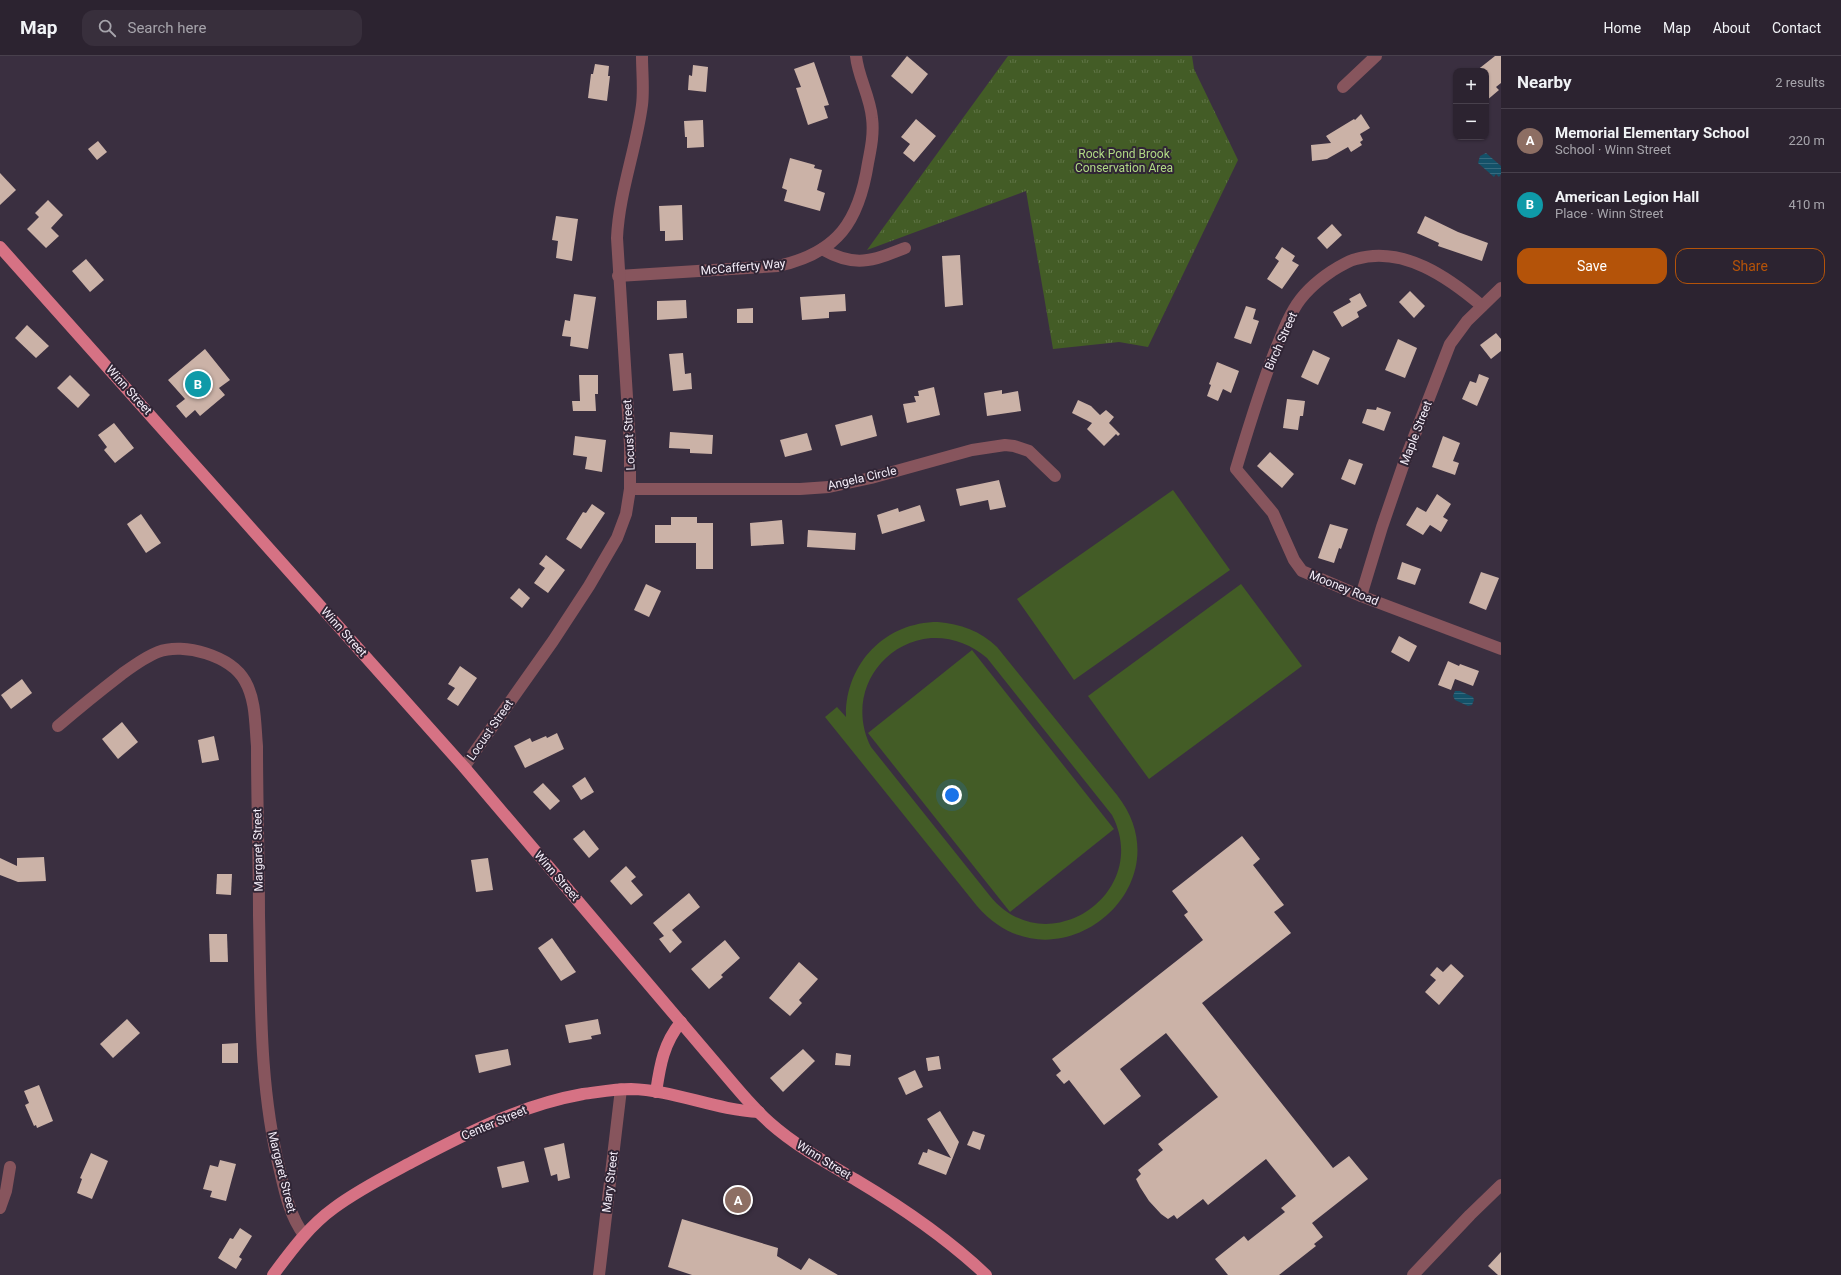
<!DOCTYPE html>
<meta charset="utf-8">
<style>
body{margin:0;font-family:Roboto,sans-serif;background:#382f3c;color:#f1f3f6}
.controls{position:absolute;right:12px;top:12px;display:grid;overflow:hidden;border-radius:8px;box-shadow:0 1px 3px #0004}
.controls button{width:36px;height:36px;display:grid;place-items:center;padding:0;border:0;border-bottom:1px solid #48404c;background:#2c2330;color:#f1f3f6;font:20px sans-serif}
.you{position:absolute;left:952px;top:739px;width:14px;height:14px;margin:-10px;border:3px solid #fff;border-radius:50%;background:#1a73e8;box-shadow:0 0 0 6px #1a73e833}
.badge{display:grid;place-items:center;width:26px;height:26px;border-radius:50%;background:#b45309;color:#fff;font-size:13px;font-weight:700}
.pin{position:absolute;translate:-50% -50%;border:2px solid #fff;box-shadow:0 1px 4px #0006}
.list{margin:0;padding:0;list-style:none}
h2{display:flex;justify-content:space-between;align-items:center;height:52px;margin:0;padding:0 16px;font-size:17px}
h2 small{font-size:13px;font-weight:400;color:#a6a4ab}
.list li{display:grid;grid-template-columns:26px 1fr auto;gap:12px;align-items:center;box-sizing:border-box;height:64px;padding:0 16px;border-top:1px solid #48404c}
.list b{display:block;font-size:15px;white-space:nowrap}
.list p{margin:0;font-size:13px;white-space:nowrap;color:#a6a4ab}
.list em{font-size:13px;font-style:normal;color:#a6a4ab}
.actions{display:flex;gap:8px;padding:12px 16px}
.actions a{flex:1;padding:9px 0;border:1px solid #b45309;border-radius:12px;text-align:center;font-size:14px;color:#b45309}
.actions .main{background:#b45309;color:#fff}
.icon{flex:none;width:22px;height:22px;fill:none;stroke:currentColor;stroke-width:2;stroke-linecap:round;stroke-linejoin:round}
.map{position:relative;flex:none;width:1501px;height:1219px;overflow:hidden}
header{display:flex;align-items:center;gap:24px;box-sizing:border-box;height:56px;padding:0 20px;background:#2c2330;border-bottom:1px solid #48404c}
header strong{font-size:19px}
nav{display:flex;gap:22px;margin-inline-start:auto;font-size:14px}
.search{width:280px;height:36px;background:#382f3c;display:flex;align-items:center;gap:10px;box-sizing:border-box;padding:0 14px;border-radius:12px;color:#a6a4ab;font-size:15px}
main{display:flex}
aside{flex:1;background:#2c2330}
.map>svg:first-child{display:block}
.grass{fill:url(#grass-tufts)}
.pitch{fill:#435c26;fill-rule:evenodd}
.water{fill:url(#water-rules)}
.building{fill:#cbb2a7}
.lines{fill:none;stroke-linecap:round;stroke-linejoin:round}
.minor{stroke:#87555d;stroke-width:12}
.major{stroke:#d67284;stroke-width:12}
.labels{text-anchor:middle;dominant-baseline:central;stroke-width:4;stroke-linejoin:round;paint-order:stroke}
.park-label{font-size:12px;fill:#b0d985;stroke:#302535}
.street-label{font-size:12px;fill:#f4edf8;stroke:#302535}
</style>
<header>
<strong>Map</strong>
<div class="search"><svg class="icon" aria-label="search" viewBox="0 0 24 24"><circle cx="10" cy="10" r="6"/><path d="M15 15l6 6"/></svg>Search here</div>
<nav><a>Home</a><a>Map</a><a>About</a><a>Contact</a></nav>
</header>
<main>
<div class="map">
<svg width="1501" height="1219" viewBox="0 0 1501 1219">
<defs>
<pattern id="grass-tufts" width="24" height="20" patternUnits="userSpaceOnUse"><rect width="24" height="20" fill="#435c26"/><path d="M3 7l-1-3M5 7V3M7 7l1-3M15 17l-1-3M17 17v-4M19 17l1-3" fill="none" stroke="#5f7446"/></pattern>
<pattern id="water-rules" width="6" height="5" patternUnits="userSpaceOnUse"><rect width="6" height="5" fill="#145168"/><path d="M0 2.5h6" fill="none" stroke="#376a7e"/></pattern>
</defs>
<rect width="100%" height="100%" fill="#3a2f40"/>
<!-- grass -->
<polygon class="grass" points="1008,0 1192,0 1194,13 1238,104 1148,291 1119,286 1053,293 1026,135 867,194"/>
<!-- pitch -->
<g class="pitch">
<polygon points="1173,434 1230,514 1074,624 1017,543"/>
<polygon points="1241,528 1302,610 1149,723 1088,640"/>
<path d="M938,566C960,568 981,575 997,591L1117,739C1189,831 1054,940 977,850L825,661L837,651L846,661C845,608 885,566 938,566ZM931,582C952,581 971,588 987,602L1112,759C1153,838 1046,909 990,840L871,691C846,642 878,587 931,582Z"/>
<polygon points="972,594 1114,773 1010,856 868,677"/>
</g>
<!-- water -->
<g class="water">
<polygon points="1486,97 1501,110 1501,118 1499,121 1496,118 1494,121 1478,107 1480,100"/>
<polygon points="1455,635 1460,635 1473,641 1474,644 1472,649 1468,650 1455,644 1453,640"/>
</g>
<!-- building -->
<g class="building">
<polygon points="907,0 928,18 912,38 891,20"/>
<polygon points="1495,0 1501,0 1501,27 1496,31 1499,34 1486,45 1486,15 1476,15"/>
<polygon points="814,6 829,49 824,50 828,62 808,69 796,32 801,31 794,13"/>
<polygon points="595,8 609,10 608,20 610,20 607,45 588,42 591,18 593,18"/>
<polygon points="693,9 708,11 706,36 688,34 689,19 692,20"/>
<polygon points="1361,58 1370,72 1360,78 1363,84 1360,86 1362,89 1351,96 1348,91 1327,103 1312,105 1311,89 1331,87 1326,80 1354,63 1355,64"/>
<polygon points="916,63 936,80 914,106 903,97 910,88 901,81"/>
<polygon points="703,64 704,91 687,92 687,81 685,81 684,65"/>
<polygon points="98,85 107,96 97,104 88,93"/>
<polygon points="790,102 815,109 814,112 822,114 817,134 825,137 820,155 784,145 787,134 782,132"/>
<polygon points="0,117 16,134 0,149"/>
<polygon points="48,144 63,159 51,172 59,180 46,192 27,173 39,161 35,157"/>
<polygon points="682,149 683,184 665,185 665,175 660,175 659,150"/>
<polygon points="556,160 578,163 572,205 556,202 558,185 552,184"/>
<polygon points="1425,160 1458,176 1488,187 1482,205 1438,190 1439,187 1417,177"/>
<polygon points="1332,168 1342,179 1327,193 1317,182"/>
<polygon points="1282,191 1295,200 1292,205 1299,209 1282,233 1267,223 1279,205 1275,202"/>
<polygon points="960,199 963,249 945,251 942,200"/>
<polygon points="86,203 104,224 90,236 72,215"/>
<polygon points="1410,235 1425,250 1414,262 1399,246"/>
<polygon points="1360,237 1367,250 1357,256 1359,261 1342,271 1333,256 1351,246 1349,243"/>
<polygon points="574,238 596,241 588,293 570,290 571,281 562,280 565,264 570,265"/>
<polygon points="845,238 846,255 829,256 829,262 802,264 800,241"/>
<polygon points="686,244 687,262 657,264 657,245"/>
<polygon points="1246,250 1256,253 1253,263 1259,265 1251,288 1234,282"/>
<polygon points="753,252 753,267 737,267 737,253"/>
<polygon points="27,269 49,290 36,302 15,282"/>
<polygon points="1496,277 1501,283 1501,295 1491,303 1480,289"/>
<polygon points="1398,283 1417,292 1405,322 1385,314"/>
<polygon points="205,293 230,324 219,332 225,339 200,360 195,354 186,362 176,350 185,343 168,324"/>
<polygon points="1313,294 1330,302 1318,329 1301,321"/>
<polygon points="683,297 685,318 691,317 692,333 673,335 669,298"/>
<polygon points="1217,306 1239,315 1231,337 1223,333 1218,345 1207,340 1211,329 1209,328"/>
<polygon points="1479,318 1489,322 1477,350 1462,343 1470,325 1476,327"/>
<polygon points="70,319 90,339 78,352 57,332"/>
<polygon points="579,319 598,319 598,338 595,338 596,355 573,355 572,345 580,345"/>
<polygon points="934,331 940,359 907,367 903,348 916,346 914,340 919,340 918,335"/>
<polygon points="1002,334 1002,338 1018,335 1021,355 987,360 984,337"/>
<polygon points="1287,343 1305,345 1303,360 1300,360 1298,374 1283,372"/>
<polygon points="1078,344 1091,350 1100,359 1106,354 1114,361 1109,367 1120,378 1118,380 1116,378 1104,390 1087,373 1092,367 1072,357"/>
<polygon points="1377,351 1391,356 1384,375 1362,367 1367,353 1376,354"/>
<polygon points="872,359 877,380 841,390 835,369"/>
<polygon points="114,367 134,392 115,407 104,394 107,391 98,379"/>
<polygon points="670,376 713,379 712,398 690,397 690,393 669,392"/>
<polygon points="807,377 812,394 785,401 780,384"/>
<polygon points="575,380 606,384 602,416 585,413 587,401 573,399"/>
<polygon points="1443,380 1460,387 1453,405 1459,407 1455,419 1432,411"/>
<polygon points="1270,396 1294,418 1282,432 1257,410"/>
<polygon points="1349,403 1363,408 1355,429 1341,423"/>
<polygon points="999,424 1006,451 990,454 988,444 960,450 956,433"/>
<polygon points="1437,438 1451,448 1443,461 1448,464 1441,476 1430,469 1423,479 1406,469 1417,451 1426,456"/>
<polygon points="592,448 605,457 581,493 566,483 583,456 586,457"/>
<polygon points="920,449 925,465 882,478 877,459 898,452 899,456"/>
<polygon points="141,458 161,487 146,497 127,468"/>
<polygon points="671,461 697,461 697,467 713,467 713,513 696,513 696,487 655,487 655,469 671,469"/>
<polygon points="782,464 784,488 751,490 750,467"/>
<polygon points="1330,468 1348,473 1341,493 1339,492 1334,507 1318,502"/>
<polygon points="808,474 856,477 855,494 807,491"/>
<polygon points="546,499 565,514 548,537 534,527 545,512 539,508"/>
<polygon points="1402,506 1421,513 1415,529 1397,523"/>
<polygon points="1481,516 1499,522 1486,554 1469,547"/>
<polygon points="646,528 661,535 649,561 634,554"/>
<polygon points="519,532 530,542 522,552 510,542"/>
<polygon points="1399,580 1417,590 1409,606 1391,596"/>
<polygon points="1448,605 1459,610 1460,608 1479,615 1473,630 1455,623 1451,634 1438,629"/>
<polygon points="460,610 477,622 458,650 447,643 455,632 448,628"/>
<polygon points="22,623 32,637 11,653 1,639"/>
<polygon points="122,666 138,686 118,703 102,683"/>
<polygon points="557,677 564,693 525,712 514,690 530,682 532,686 546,680 547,682"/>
<polygon points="214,680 219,704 202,707 198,684"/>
<polygon points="585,721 594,736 581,744 572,730"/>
<polygon points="543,727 560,745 550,754 533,736"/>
<polygon points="584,774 599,793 589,802 573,783"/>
<polygon points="1242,780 1260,803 1253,809 1284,849 1274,856 1291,877 1202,947 1333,1112 1349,1100 1368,1123 1312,1167 1323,1181 1314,1188 1316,1190 1279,1219 1228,1219 1215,1203 1244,1180 1248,1185 1285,1156 1281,1152 1296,1140 1266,1103 1208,1149 1203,1143 1177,1163 1174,1159 1168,1163 1161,1158 1149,1145 1140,1131 1136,1123 1141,1118 1138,1114 1163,1094 1158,1088 1218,1041 1166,977 1120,1013 1141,1040 1104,1069 1069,1024 1064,1028 1056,1019 1061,1015 1052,1003 1203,884 1184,859 1188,856 1172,835"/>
<polygon points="44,801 46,825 18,826 0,819 0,802 17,810 17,802"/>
<polygon points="488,802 493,834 476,836 471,804"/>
<polygon points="626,810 636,821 631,825 643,839 631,849 610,825"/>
<polygon points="217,818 232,818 231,839 216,838"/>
<polygon points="689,837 700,851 672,874 682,886 670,897 659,883 664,880 653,867"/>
<polygon points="209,878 227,878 228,906 210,906"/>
<polygon points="552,882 576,916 561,925 538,892"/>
<polygon points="725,884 740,902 721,919 723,921 709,933 691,913"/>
<polygon points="799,906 818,923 799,944 802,947 790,960 769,942"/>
<polygon points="1451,908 1464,920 1439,949 1425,936 1436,924 1430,919 1437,911 1443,916"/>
<polygon points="127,963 140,977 113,1002 100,988"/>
<polygon points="598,963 601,978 591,980 592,983 569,987 565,969"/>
<polygon points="238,987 238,1007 222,1007 222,988"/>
<polygon points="508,993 511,1009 479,1017 475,999"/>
<polygon points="803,993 815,1005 783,1036 770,1022"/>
<polygon points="836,997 851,999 850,1010 835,1009"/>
<polygon points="939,1000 941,1013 928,1015 926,1002"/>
<polygon points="915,1014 923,1031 906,1039 898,1022"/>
<polygon points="39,1029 53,1065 37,1072 36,1069 34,1070 25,1049 29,1047 24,1035"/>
<polygon points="940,1055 959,1086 946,1119 918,1108 923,1096 927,1097 928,1093 951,1102 927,1063"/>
<polygon points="973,1075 985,1079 980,1094 967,1089"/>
<polygon points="564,1087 570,1122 558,1125 557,1118 551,1120 544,1092"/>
<polygon points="91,1097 108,1105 92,1143 77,1137 82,1123 80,1122"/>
<polygon points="220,1104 236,1108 226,1145 210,1141 212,1135 203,1133 210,1109 218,1111"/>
<polygon points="524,1105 529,1126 502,1132 497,1111"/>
<polygon points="682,1163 778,1192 777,1200 801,1214 809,1202 838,1219 692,1219 668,1211"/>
<polygon points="240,1172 252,1180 239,1201 242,1203 236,1213 218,1202 230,1182 233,1183"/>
<polygon points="1501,1196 1501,1219 1498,1219 1488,1210"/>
</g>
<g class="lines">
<!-- minor -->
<g class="minor">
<polyline points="1343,31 1376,0"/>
<path d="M822,193C855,212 872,205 905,192"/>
<path d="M618,220L778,210C838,197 859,165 868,107C871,92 874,77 872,62C870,40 858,21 856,0"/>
<path d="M1482,250C1449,222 1403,189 1356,203C1348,205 1340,210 1332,215C1317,225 1303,237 1294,253C1286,266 1281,281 1275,295C1260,333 1248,373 1236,413L1273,457L1294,504L1302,515L1361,540L1501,593"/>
<polyline points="630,433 800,433 829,431 871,422 972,394 1005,389 1014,390 1029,395 1055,420"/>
<polyline points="1361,540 1382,471 1405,404 1450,288 1467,265 1501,232"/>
<path d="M58,670C79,652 100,635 122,618C133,610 145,601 158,596C184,586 231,600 245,625C256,644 255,669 257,690C257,747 259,803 259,859C261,945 259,1031 280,1115C285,1137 290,1160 304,1179"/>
<path d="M464,711L553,585L589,530L617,482L626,458L630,433V389L617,182C619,137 636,94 642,49C644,33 642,16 642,0"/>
<polyline points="0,1152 6,1135 10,1111"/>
<polyline points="599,1219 621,1033"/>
<polyline points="1413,1219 1470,1159 1501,1129"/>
</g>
<!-- major -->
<g class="major">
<path d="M0,191L464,711L735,1030C746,1043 758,1056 770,1067C796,1090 827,1107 856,1124C903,1152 947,1182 986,1219"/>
<path d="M656,1036C660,1010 663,988 681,966"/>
<path d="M273,1219C291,1195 309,1170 334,1152C358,1134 386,1120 412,1106C467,1077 521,1049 583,1038C599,1036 615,1033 631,1033C674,1034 715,1054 759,1056"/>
</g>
</g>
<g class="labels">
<!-- park labels -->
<g class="park-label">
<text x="1124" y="98">Rock Pond Brook<tspan x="1124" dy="14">Conservation Area</tspan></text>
</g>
<!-- street labels -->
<g class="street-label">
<text transform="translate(743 211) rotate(-5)">McCafferty Way</text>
<text transform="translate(1281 285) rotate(-66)">Birch Street</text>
<text transform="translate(129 334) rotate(48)">Winn Street</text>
<text transform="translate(1416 377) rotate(-69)">Maple Street</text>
<text transform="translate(629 379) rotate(-93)">Locust Street</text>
<text transform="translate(862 422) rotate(-13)">Angela Circle</text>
<text transform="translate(1344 532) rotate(22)">Mooney Road</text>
<text transform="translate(344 576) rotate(48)">Winn Street</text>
<text transform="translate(490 674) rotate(-55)">Locust Street</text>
<text transform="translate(258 794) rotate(-91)">Margaret Street</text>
<text transform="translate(557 820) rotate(49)">Winn Street</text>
<text transform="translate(494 1067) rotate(-23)">Center Street</text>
<text transform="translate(824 1104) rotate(32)">Winn Street</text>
<text transform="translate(282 1116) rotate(76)">Margaret Street</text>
<text transform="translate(610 1126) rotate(-83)">Mary Street</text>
</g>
</g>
</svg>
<div class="controls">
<button>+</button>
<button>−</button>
</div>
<div class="you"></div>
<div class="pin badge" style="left:738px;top:1144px;background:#8d6e63">A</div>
<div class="pin badge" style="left:198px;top:328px;background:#0f9aa8">B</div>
</div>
<aside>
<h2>Nearby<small>2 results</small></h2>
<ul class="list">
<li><span class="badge" style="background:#8d6e63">A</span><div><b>Memorial Elementary School</b><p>School · Winn Street</p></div><em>220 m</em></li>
<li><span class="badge" style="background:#0f9aa8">B</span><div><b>American Legion Hall</b><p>Place · Winn Street</p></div><em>410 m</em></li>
</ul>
<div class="actions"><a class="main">Save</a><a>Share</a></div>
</aside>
</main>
